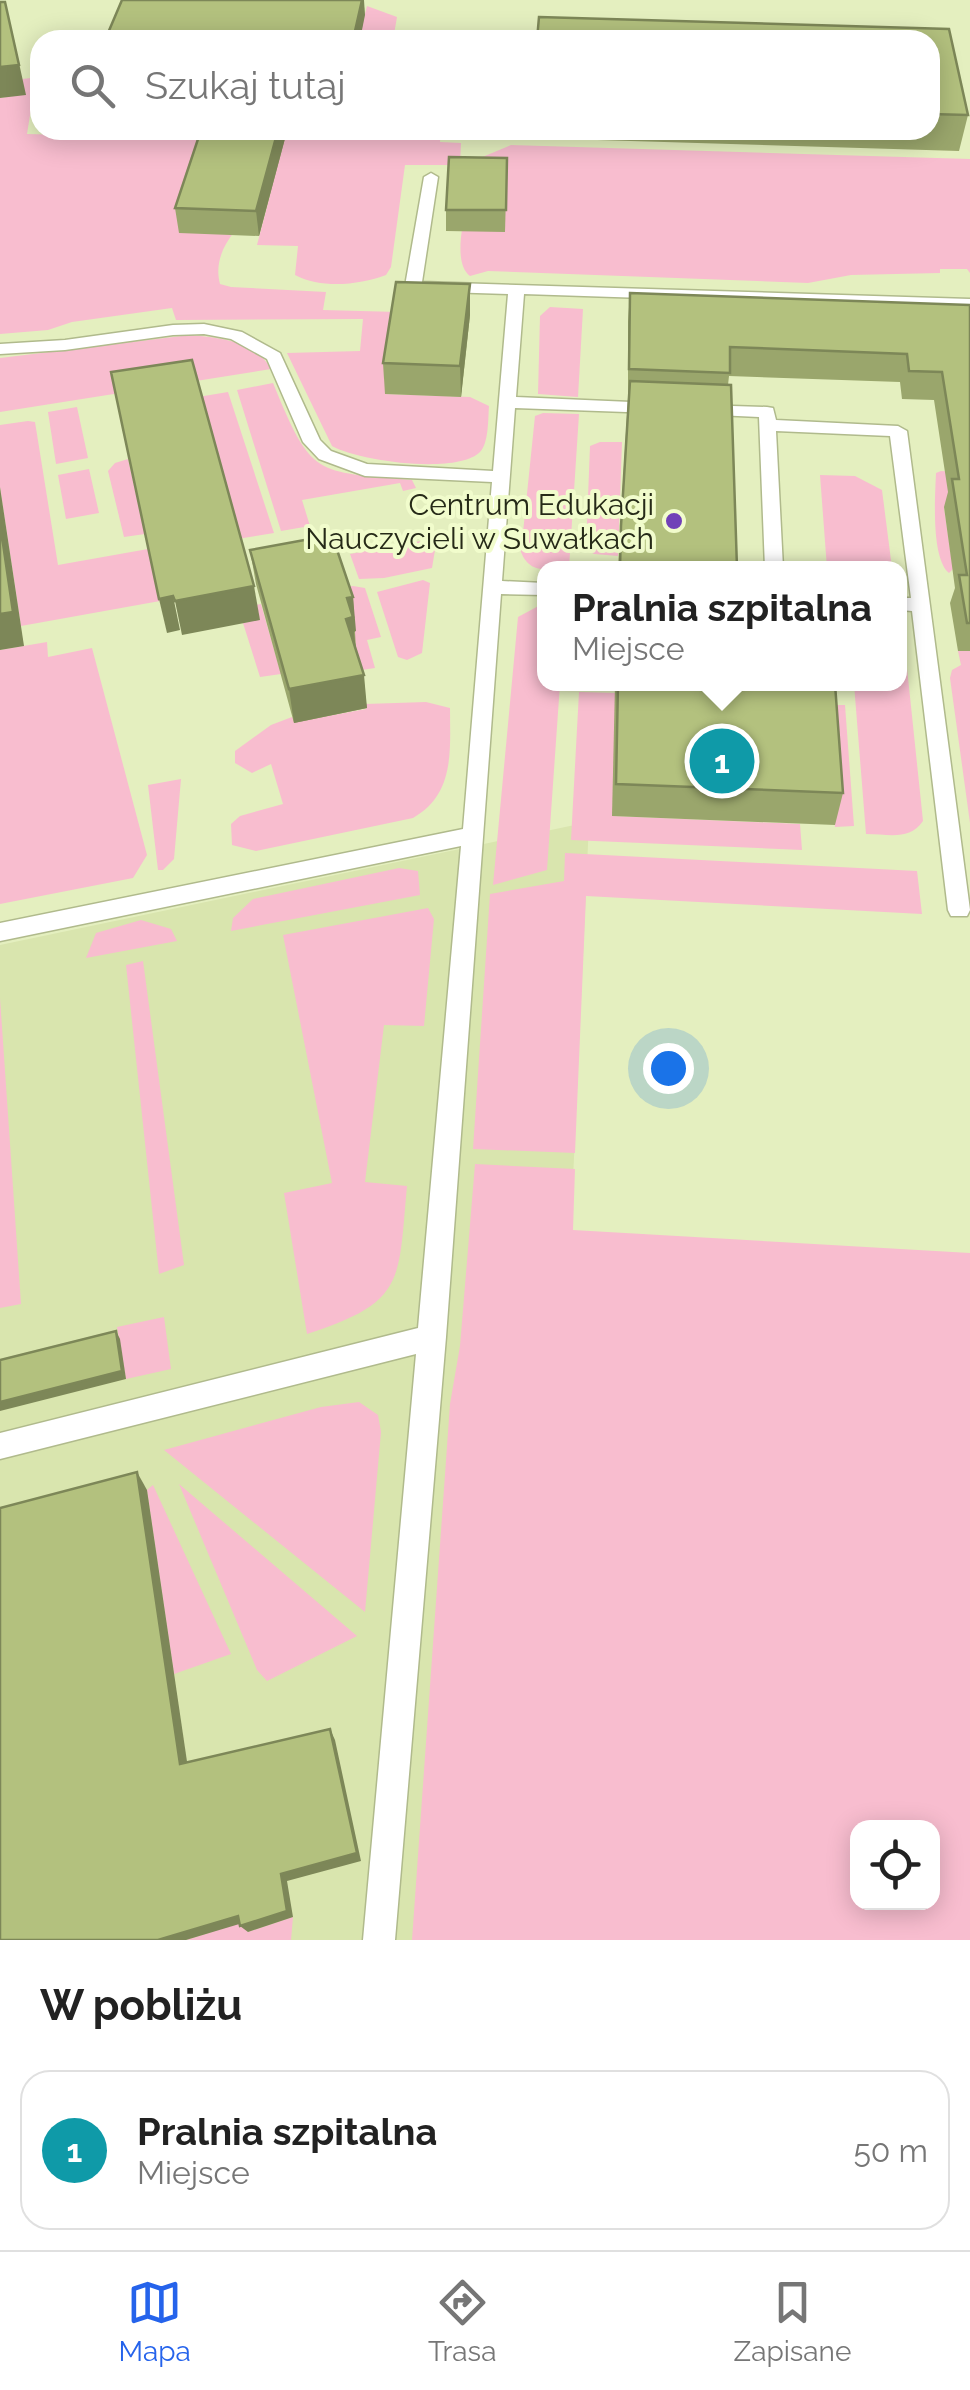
<!DOCTYPE html>
<html lang="pl">
<meta charset="utf-8">
<style>
body{margin:0;font-family:Raleway,sans-serif;background:#f2f2f2;color:#222}
.controls{position:absolute;right:30px;bottom:30px;display:grid;overflow:hidden;border-radius:20px;box-shadow:0 5px 25px #0003}
.controls button{width:90px;height:90px;display:grid;place-items:center;padding:0;border:0;border-bottom:2px solid #e0e0e0;background:#fff;color:#222;font:50px sans-serif}
.you{position:absolute;left:668px;top:1068px;width:35px;height:35px;margin:-25px;border:8px solid #fff;border-radius:50%;background:#1a73e8;box-shadow:0 0 0 15px #1a73e833}
.badge{display:grid;place-items:center;width:65px;height:65px;border-radius:50%;background:#2563eb;color:#fff;font-size:32px;font-weight:700}
.pin{position:absolute;translate:-50% -50%;border:5px solid #fff;box-shadow:0 2px 10px #0006}
.popup{position:absolute;left:537px;top:561px;width:370px;height:130px;box-sizing:border-box;display:grid;place-content:center;border-radius:20px;background:#fff;filter:drop-shadow(0 2px 8px #0005);font-size:32px;white-space:nowrap;color:#767676}
.popup b{font-size:38px;color:#222}
.popup::after{content:'';position:absolute;left:50%;top:100%;margin-left:-20px;border:20px solid transparent;border-top-color:#fff}
.list{margin:0;padding:0;list-style:none}
h2{display:flex;justify-content:space-between;align-items:center;height:130px;margin:0;padding:0 40px;font-size:42px}
h2 small{font-size:32px;font-weight:400;color:#767676}
.list li{display:grid;grid-template-columns:65px 1fr auto;gap:30px;align-items:center;box-sizing:border-box;height:160px;margin:0 20px 20px;padding:0 20px;border:2px solid #e0e0e0;border-radius:30px}
.list b{display:block;font-size:38px;white-space:nowrap}
.list p{margin:0;font-size:32px;white-space:nowrap;color:#767676}
.list em{font-size:32px;font-style:normal;color:#767676}
.icon{flex:none;width:55px;height:55px;fill:none;stroke:currentColor;stroke-width:2;stroke-linecap:round;stroke-linejoin:round}
.map{position:relative;flex:none;width:970px;height:1940px;overflow:hidden}
.search{position:absolute;background:#fff;box-shadow:0 5px 25px #0003;left:30px;right:30px;top:30px;height:110px;display:flex;align-items:center;gap:25px;box-sizing:border-box;padding:0 35px;border-radius:30px;color:#767676;font-size:38px}
.sheet{height:310px;background:#fff}
nav{display:flex;justify-content:space-around;align-items:center;box-sizing:border-box;height:140px;border-top:2px solid #e0e0e0;background:#fff;font-size:28px;color:#767676}
nav a{display:grid;justify-items:center;gap:5px}
nav .on{color:#2563eb}
.map>svg:first-child{display:block}
.built{fill:#d9e5ae}
.green{fill:#f8bdcf;fill-rule:evenodd}
.lines{fill:none;stroke-linecap:round;stroke-linejoin:round}
.lane-casing{stroke:#b0ba8c;stroke-width:3}
.lane{fill:#fff;fill-rule:evenodd}
.wall{fill:#9aa66c}
.shaded-wall{fill:#7d8758}
.building{fill:#b3c17e;stroke:#7d8758;stroke-width:2.5}
.poi-dot{fill:#7141b8;stroke:#f1fccc;stroke-width:4}
.labels{text-anchor:middle;dominant-baseline:central;stroke-width:8;stroke-linejoin:round;paint-order:stroke}
.poi-label{font-size:30px;fill:#262a18;stroke:#f1fccc;text-anchor:end}
</style>
<div class="map">
<svg width="970" height="1940" viewBox="0 0 970 1940">
<rect width="100%" height="100%" fill="#e4efbf"/>
<!-- built -->
<polygon class="built" points="589,822 539,1940 0,1940 0,945"/>
<!-- green -->
<g class="green">
<polygon points="367,6 397,17 393,40 358,40"/>
<path d="M40,77V108L31,109L27,134L110,136L113,130H441L440,142L461,143L460,165H405L391,267L386,275C359,285 322,289 295,275L298,246L257,245L270,195C246,218 210,247 220,284L231,287L326,292L323,310L398,312L385,394L470,397L489,406C488,418 489,443 480,452C457,475 358,461 332,446L287,353L360,351L363,319L176,320L172,308L72,322L48,330L0,334V98L25,94L22,79Z"/>
<path d="M511,145L970,159V273L967,269H940V273L851,275L808,283L488,271L470,276C446,258 474,184 480,158Z"/>
<polygon points="550,307 583,309 578,397 538,394 540,316"/>
<path d="M190,335C219,338 255,340 271,369L0,412V358Z"/>
<path d="M273,383C312,478 314,471 412,480L416,488L403,491L400,483L302,500L310,526L281,531L237,390Z"/>
<polygon points="228,392 274,533 237,539 198,397"/>
<polygon points="77,407 88,458 56,464 48,412"/>
<path d="M543,413L579,414L569,568C549,569 530,575 521,552L535,416Z"/>
<polygon points="28,421 35,422 58,565 148,549 160,601 21,626 0,487 0,425"/>
<polygon points="600,442 622,442 618,556 594,554 586,549 590,446"/>
<polygon points="128,459 145,534 124,537 108,471 115,463"/>
<polygon points="89,469 99,513 66,519 58,475"/>
<path d="M941,471L970,473L944,508L953,569L949,573C931,558 935,497 936,473Z"/>
<polygon points="820,475 855,476 882,490 892,568 827,568"/>
<polygon points="437,538 432,568 384,578 359,579 350,554"/>
<polygon points="423,580 430,583 422,653 407,660 398,657 377,592"/>
<polygon points="353,586 365,588 381,637 367,640 375,668 355,671 336,589"/>
<polygon points="544,603 544,684 560,684 547,870 493,885 518,617"/>
<polygon points="261,604 281,674 260,677 243,623 248,622 244,607"/>
<path d="M900,640L905,649L923,821C909,841 889,834 866,834L854,684H900Z"/>
<polygon points="47,642 48,657 92,648 147,855 133,878 0,904 0,650"/>
<polygon points="958,651 970,651 970,823 950,678 952,670 961,665"/>
<polygon points="579,692 616,693 613,816 800,824 802,850 571,840"/>
<path d="M426,702L450,708C450,751 455,794 413,818L256,851L232,845L231,824L240,816L283,804L271,764L252,773L235,763V751L271,725L292,717L295,722L366,709L365,704Z"/>
<polygon points="826,705 845,705 854,826 835,827"/>
<polygon points="181,779 174,859 163,870 158,870 148,785"/>
<polygon points="565,853 917,871 922,914 586,896 575,1153 473,1149 490,894 564,881"/>
<polygon points="399,868 418,871 420,895 231,931 233,918 253,899"/>
<path d="M428,908L434,919L424,1026L384,1025L365,1182L407,1186C398,1282 406,1302 307,1334L284,1193L332,1183L283,935Z"/>
<polygon points="141,920 171,929 177,941 86,958 96,933"/>
<polygon points="143,961 184,1265 159,1274 126,965"/>
<polygon points="0,998 21,1304 0,1308"/>
<path d="M475,1164L575,1169L573,1230L970,1253V1940H412L450,1404L460,1346ZM858,1828H932V1902H858Z"/>
<polygon points="164,1317 171,1369 126,1379 117,1327"/>
<polygon points="359,1402 378,1415 381,1432 365,1612 164,1450 321,1407"/>
<polygon points="179,1484 357,1636 267,1681 257,1670"/>
<polygon points="153,1485 231,1654 174,1674 147,1490"/>
<polygon points="204,1872 248,1932 293,1917 291,1940 186,1940 212,1932"/>
</g>
<g class="lines">
<defs>
<g id="lane">
<polygon points="431,173 438,177 422,282 970,299 970,309 524,294 516,397 654,403 662,408 654,413 515,408 502,581 544,583 544,595 501,594 446,1337 395,1940 363,1940 416,1354 0,1459 0,1433 418,1328 461,846 0,941 0,923 463,829 492,482 365,476 319,459 303,442 267,359 231,339 204,334 173,335 65,350 0,354 0,344 65,340 173,325 204,324 242,332 280,353 320,440 331,451 367,464 493,471 508,294 413,291 405,286 424,177"/>
<polygon points="701,405 767,407 773,408 776,420 898,426 907,431 970,910 967,916 951,916 948,910 912,611 900,610 900,598 911,598 890,436 776,431 783,568 765,568 759,417 695,414 695,406"/>
</g>
</defs>
<!-- lane casing -->
<use href="#lane" class="lane-casing"/>
<!-- lane -->
<use href="#lane" class="lane"/>
</g>
<!-- wall -->
<g class="wall">
<polygon points="930,40 968,115 959,151 531,138 531,130 930,130"/>
<polygon points="201,130 342,130 341,133 287,131 259,236 179,233 175,208"/>
<polygon points="507,158 505,232 446,231 446,210"/>
<polygon points="470,284 470,315 461,397 385,394 383,363"/>
<polygon points="630,293 970,305 970,651 958,651 950,603 955,588 944,507 948,492 934,400 902,399 900,382 729,376 728,385 737,568 618,568 628,398 628,322"/>
<polygon points="250,550 353,597 356,649 367,708 294,723 256,584"/>
<polygon points="615,684 835,684 843,793 835,825 612,816"/>
</g>
<!-- shaded-wall -->
<g class="shaded-wall">
<polygon points="362,0 364,0 365,15 360,40 353,40"/>
<polygon points="12,31 26,95 0,98 0,67"/>
<polygon points="278,130 287,131 259,236 256,211"/>
<polygon points="470,284 470,315 461,397 460,366"/>
<polygon points="0,487 24,646 0,650"/>
<polygon points="254,586 260,620 182,635 175,601"/>
<polygon points="173,596 180,630 167,633 159,599"/>
<polygon points="353,597 356,631 354,632 356,651 346,619 347,598"/>
<polygon points="364,675 367,708 294,723 289,689"/>
<polygon points="116,1331 120,1339 126,1379 0,1411 0,1402"/>
<polygon points="137,1472 147,1490 189,1775 180,1764"/>
<polygon points="330,1729 335,1740 361,1861 287,1881 293,1917 248,1932 240,1926"/>
<polygon points="238,1916 246,1922 186,1940 158,1940"/>
</g>
<!-- building -->
<g class="building">
<polygon points="122,0 362,0 353,40 105,40"/>
<polygon points="0,2 5,2 19,65 0,67"/>
<polygon points="539,17 949,29 968,115 930,114 930,40 537,40"/>
<polygon points="201,130 278,130 256,211 175,208"/>
<polygon points="449,157 507,158 506,210 446,210"/>
<polygon points="396,282 470,284 460,366 383,363"/>
<polygon points="630,293 970,305 970,623 967,623 959,575 967,575 952,479 959,479 942,372 909,371 907,354 730,347 730,373 629,369"/>
<polygon points="192,360 254,586 175,601 173,596 159,599 111,372"/>
<polygon points="630,381 731,385 737,568 620,568 621,526"/>
<polygon points="0,523 13,612 0,614"/>
<polygon points="332,535 353,597 347,598 353,617 346,619 364,675 289,689 250,550"/>
<polygon points="618,684 835,684 843,793 616,784"/>
<polygon points="116,1331 122,1371 0,1402 0,1360"/>
<polygon points="137,1472 180,1764 330,1729 357,1853 281,1874 287,1911 240,1926 238,1916 158,1940 0,1940 0,1508"/>
</g>
<!-- markers -->
<circle class="poi-dot" cx="674" cy="521" r="10"/>
<g class="labels">
<!-- poi labels -->
<g class="poi-label">
<text x="654" y="504">Centrum Edukacji<tspan x="654" dy="34">Nauczycieli w Suwałkach</tspan></text>
</g>
</g>
</svg>
<div class="controls">
<button><svg class="icon" aria-label="locate" viewBox="0 0 24 24"><circle cx="12" cy="12" r="6"/><path d="M12 2v4M12 18v4M2 12h4M18 12h4"/></svg></button>
</div>
<div class="you"></div>
<div class="pin badge" style="left:722px;top:761px;background:#0f9aa8">1</div>
<div class="popup"><b>Pralnia szpitalna</b>Miejsce</div>
<div class="search"><svg class="icon" aria-label="search" viewBox="0 0 24 24"><circle cx="10" cy="10" r="6"/><path d="M15 15l6 6"/></svg>Szukaj tutaj</div>
</div>
<section class="sheet">
<h2>W pobliżu<small></small></h2>
<ul class="list">
<li><span class="badge" style="background:#0f9aa8">1</span><div><b>Pralnia szpitalna</b><p>Miejsce</p></div><em>50 m</em></li>
</ul>
</section>
<nav>
<a class="on"><svg class="icon" aria-label="map" viewBox="0 0 24 24"><path d="M3 6l6-2 6 2 6-2v14l-6 2-6-2-6 2zM9 4v14M15 6v14"/></svg>Mapa</a>
<a><svg class="icon" aria-label="directions" viewBox="0 0 24 24"><path d="M12 3l9 9-9 9-9-9zM9 14v-3h6M13 9l2 2-2 2"/></svg>Trasa</a>
<a><svg class="icon" aria-label="saved" viewBox="0 0 24 24"><path d="M7 4h10v16l-5-4-5 4z"/></svg>Zapisane</a>
</nav>
